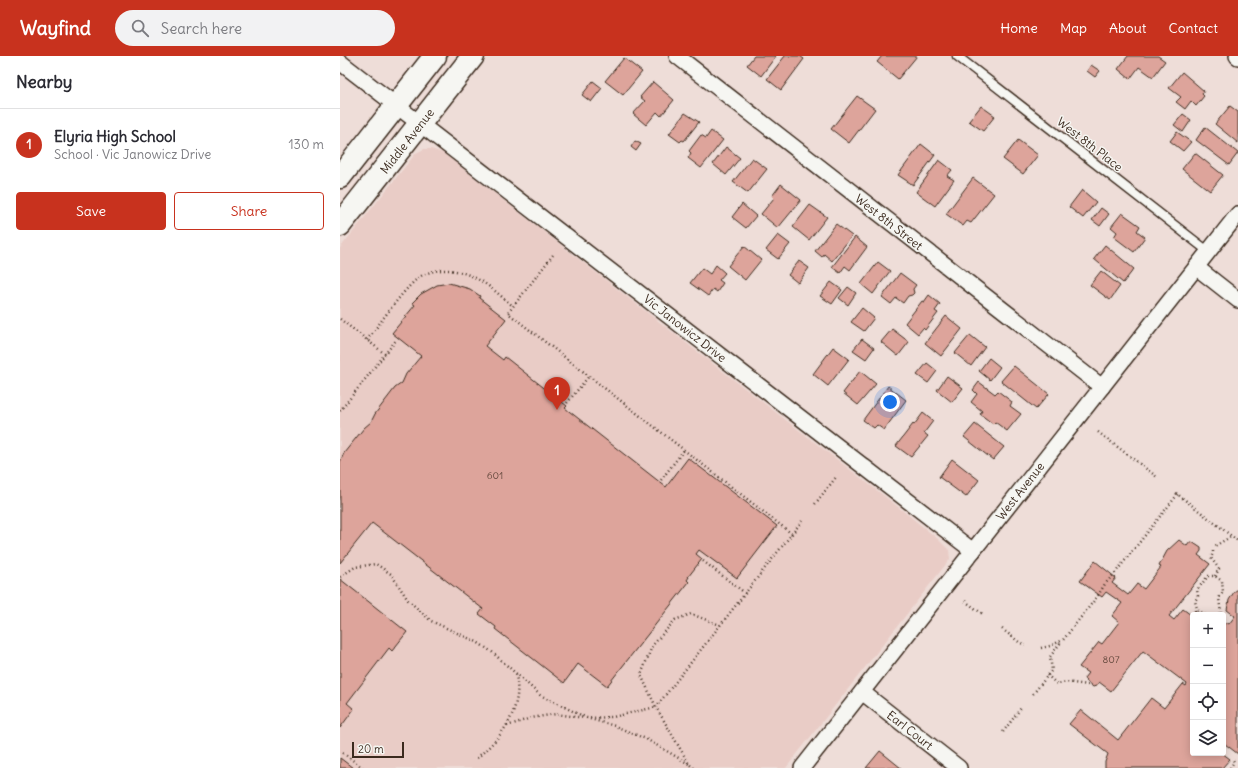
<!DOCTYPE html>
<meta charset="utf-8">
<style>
body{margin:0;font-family:Delius,sans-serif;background:#f2f2f3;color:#2b2b33}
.controls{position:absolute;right:12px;bottom:12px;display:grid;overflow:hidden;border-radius:4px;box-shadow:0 2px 10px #0003}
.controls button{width:36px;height:36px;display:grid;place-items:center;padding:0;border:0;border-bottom:1px solid #e1e1e2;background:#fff;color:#2b2b33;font:20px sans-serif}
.scale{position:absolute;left:12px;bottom:10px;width:52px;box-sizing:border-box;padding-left:4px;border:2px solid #3b2a1e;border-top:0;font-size:11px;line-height:14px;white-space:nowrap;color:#3b2a1e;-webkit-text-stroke:3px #f6f6f2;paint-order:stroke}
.you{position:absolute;left:550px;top:346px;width:14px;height:14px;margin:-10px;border:3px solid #fff;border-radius:50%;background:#1a73e8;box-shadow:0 0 0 6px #1a73e833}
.badge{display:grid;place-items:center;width:26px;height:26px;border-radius:50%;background:#c8321e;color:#fff;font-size:13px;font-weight:700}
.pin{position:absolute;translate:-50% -33px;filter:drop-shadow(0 1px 2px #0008)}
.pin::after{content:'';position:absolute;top:21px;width:14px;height:12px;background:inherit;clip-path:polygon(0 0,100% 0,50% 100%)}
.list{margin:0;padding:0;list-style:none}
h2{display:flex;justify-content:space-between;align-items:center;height:52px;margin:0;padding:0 16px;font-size:17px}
h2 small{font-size:13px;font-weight:400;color:#7c7c81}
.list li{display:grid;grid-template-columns:26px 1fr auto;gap:12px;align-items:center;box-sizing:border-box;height:72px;padding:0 16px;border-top:1px solid #e1e1e2}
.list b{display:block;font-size:15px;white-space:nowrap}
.list p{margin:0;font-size:13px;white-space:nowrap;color:#7c7c81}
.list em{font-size:13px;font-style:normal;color:#7c7c81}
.actions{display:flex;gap:8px;padding:12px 16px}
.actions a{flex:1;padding:9px 0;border:1px solid #c8321e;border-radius:4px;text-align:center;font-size:14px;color:#c8321e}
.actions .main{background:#c8321e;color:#fff}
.icon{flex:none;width:22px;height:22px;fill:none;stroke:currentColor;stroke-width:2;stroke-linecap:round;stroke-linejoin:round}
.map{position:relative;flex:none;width:898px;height:712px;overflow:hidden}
header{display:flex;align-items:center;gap:24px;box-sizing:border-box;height:56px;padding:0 20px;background:#c8321e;color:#fff}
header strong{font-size:19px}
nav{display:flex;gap:22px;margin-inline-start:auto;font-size:14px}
.search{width:280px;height:36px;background:#f2f2f3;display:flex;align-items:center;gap:10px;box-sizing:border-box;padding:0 14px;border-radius:22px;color:#7c7c81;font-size:15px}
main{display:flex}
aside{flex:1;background:#fff}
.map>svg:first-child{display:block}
.built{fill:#e9ccc6}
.building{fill:#dda49b;stroke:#3b2a1e}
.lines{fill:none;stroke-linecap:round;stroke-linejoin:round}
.service-casing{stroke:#3b2a1e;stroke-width:11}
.minor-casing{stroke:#3b2a1e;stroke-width:18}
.secondary-casing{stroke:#3b2a1e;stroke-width:25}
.path{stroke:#3b2a1e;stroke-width:2.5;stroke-dasharray:1 3;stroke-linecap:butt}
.service{stroke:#f6f6f2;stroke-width:8}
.minor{stroke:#f6f6f2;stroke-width:15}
.secondary{stroke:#f6f6f2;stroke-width:22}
.labels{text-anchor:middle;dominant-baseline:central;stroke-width:3;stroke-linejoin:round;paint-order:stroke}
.number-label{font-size:10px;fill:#64483d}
.street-label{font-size:12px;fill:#3b2a1e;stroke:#f6f6f2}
</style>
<header>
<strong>Wayfind</strong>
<div class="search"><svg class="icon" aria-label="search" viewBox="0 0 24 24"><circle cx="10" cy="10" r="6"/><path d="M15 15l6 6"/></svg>Search here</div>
<nav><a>Home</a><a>Map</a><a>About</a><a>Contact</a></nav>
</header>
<main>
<aside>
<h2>Nearby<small></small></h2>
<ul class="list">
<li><span class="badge">1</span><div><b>Elyria High School</b><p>School · Vic Janowicz Drive</p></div><em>130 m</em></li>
</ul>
<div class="actions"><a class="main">Save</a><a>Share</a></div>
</aside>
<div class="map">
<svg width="898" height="712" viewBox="0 0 898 712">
<rect width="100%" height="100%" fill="#eeddd8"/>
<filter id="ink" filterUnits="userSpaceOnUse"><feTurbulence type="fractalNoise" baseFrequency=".025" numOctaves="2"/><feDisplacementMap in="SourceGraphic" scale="8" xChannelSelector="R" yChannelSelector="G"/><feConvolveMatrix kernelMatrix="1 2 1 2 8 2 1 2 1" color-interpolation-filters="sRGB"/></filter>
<g filter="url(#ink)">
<!-- built -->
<polygon class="built" points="84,93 91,93 103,97 354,293 552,446 598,483 609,494 610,503 446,712 0,712 0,192 76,97"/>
<!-- building -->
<g class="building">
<polygon points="414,0 436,0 421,20 407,9"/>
<polygon points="445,0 460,0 464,3 441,34 427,23"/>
<polygon points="542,0 577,0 558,23 537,6"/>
<polygon points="788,0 818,0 825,5 813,21 799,11 790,23 778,13"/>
<polygon points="284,2 302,16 283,39 265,25"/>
<polygon points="751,9 760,15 755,21 747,15"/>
<polygon points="842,16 864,35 862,38 864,40 856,50 851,45 845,53 836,46 841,41 829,32"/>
<polygon points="253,25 262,32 251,46 242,39"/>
<polygon points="313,26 334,44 321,60 317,56 306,69 293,58 305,45 300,41"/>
<polygon points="517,40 535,53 509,87 491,73"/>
<polygon points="641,50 655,60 643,75 629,65"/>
<polygon points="890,50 898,56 898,87 875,68"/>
<polygon points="345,57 359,66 344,85 342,84 340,86 329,78"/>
<polygon points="843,58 851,64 843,76 834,69"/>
<polygon points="865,71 898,97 889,109 856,84"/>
<polygon points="371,75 383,84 361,112 348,102 351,97 349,95 361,79 366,82"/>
<polygon points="837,76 851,86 843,95 830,85"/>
<polygon points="678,84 698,99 683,118 663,103"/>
<polygon points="295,85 301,88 296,95 291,91"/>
<polygon points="581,88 595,99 573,129 558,119"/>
<polygon points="386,91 400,102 386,119 373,108"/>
<polygon points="855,97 883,119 870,135 842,113"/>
<polygon points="412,102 427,113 408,137 393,126"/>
<polygon points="599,104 612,114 607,120 614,124 595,150 576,136"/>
<polygon points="633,122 654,138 631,167 627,165 623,170 606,158"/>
<polygon points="441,128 461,144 438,172 421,158 434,142 432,140"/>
<polygon points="742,134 756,146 743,162 729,151"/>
<polygon points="402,148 416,160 406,172 392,161"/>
<polygon points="470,149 487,161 469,184 453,171"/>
<polygon points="761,152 769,158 760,170 752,164"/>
<polygon points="782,157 800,170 797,175 805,181 794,196 774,181 777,176 771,171"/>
<polygon points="496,168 512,180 492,205 484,198 482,201 475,195"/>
<polygon points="438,179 450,188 438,203 426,194"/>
<polygon points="515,181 527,191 510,214 505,210 500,217 492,211"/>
<polygon points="765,189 794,213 783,227 754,203"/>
<polygon points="404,190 421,204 405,224 388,210"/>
<polygon points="459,205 469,212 458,227 448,219"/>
<polygon points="538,206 550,215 533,238 521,228"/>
<polygon points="376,209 385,217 379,224 383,227 377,236 373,233 368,240 350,227 362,212 370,218"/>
<polygon points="761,215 780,230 770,244 750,229"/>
<polygon points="560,217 576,229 573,233 574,237 572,239 568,240 563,247 556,242 551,248 542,241"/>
<polygon points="491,226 502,234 492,248 480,240"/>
<polygon points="109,227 130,233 140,240 139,242 166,263 145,290 163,304 165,301 227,350 225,352 326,431 348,402 437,470 397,522 359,494 356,498 362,503 348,521 349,521 347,524 349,526 267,630 238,608 224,627 155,573 156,571 139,558 143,553 32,467 0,507 0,406 4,397 24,372 31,366 35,358 55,332 62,327 66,318 81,300 52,277 75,249 72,247 81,238 97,229"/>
<polygon points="508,231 516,237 508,249 499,242"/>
<polygon points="589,239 600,248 595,255 598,257 585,274 583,272 578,278 565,267 582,245 584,246"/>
<polygon points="522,252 534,262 524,275 511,266"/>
<polygon points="606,260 622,273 601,300 585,287"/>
<polygon points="552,273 569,286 558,300 541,286"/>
<polygon points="630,279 645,291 631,310 615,297"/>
<polygon points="522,283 534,292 526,303 513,294"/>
<polygon points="493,291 509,303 488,330 473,318"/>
<polygon points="649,302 660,311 650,324 639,315"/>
<polygon points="587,307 597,315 588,327 577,319"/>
<polygon points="674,310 709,338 696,353 661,325"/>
<polygon points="520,315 536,328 518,349 503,337"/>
<polygon points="607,320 623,332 612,346 597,334"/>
<polygon points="639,326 655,338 658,335 672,346 670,350 681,358 667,375 655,366 653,368 640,358 642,355 631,346 637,338 633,334"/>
<polygon points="548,330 566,344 544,374 537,369 534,372 523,364"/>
<polygon points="583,357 593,365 584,377 588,380 571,401 556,390 573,368 574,369"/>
<polygon points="635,368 664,391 653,404 624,381"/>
<polygon points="612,403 639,424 626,441 599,421"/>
<polygon points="839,484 847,490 850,486 852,486 861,492 861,495 858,499 870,508 829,560 834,564 843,553 851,559 855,554 861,559 853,559 853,697 882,697 890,703 882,712 765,712 765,706 768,698 729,668 741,654 778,684 811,642 824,652 843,628 846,630 847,628 803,595 771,635 759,626 756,630 753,631 745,624 744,622 748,617 739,611 759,586 762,588 779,566 772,560 782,547 766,536 762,541 740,525 755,505 776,522 772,527 788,539 797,528 804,533 821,511 819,510 827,495"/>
<polygon points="0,523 67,576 52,595 49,592 7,647 14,653 0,672"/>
<polygon points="898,533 898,698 885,688 883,691 883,570 886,566 889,568 895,560 887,554 889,544 894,536"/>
<polygon points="540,695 561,712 526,712"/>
<polygon points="0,702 13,712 0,712"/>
</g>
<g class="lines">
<defs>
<polyline id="service" points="617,0 869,196"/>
<g id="minor">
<polyline points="337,0 762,331"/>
<polyline points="897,0 898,1"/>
<polyline points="0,6 633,495"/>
<polyline points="856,211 898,244"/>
<polyline points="522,636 619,712"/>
<polyline points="462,712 898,158"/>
</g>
<g id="secondary">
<polyline points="0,121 95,0"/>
<polyline points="0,169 133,0"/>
</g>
</defs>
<!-- service casing -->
<use href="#service" class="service-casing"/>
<!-- minor casing -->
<use href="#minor" class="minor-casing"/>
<!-- secondary casing -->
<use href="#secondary" class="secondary-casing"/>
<!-- path -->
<g class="path">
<polyline points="213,199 168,257 452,478"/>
<polyline points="0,263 45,298"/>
<path d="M27,284C39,269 68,226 83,219C103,209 126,215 144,227C155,234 164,243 173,250"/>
<polyline points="227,347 249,320"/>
<polyline points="0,355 57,283"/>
<polyline points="758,376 817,421"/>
<polyline points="321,424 344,394"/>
<polyline points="836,437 898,485"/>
<polyline points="475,448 497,420"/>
<polyline points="363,505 405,537"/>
<polyline points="875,520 879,513 871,502 873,497 873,491 892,480"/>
<polyline points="0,521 15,511 36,508 51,518 68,544 91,565 137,586 152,596 200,639 247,662 273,661 316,651 301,619 312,590 335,564 351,558 380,569"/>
<polyline points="625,545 644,559"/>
<polyline points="865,559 857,553 855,545 858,540 857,534 868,520 875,520 882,525 883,536 879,542 881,559"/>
<polyline points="662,573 679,586 685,589"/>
<polyline points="701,592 710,590 723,584 757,541 765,528 775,517 838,438"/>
<polyline points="707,619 717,628 726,626 748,629"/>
<polyline points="693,638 712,614 710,601 721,586"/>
<polyline points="250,663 275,670 306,683 349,708"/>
<polyline points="167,670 191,662 216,658 245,662"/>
<polyline points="663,676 681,652"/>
<polyline points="3,697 23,712"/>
<path d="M137,702C157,684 173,668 177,640C178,633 177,625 176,618"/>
<polyline points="354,712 349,708 316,651 462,465"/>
<polyline points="890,712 894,706 892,702"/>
</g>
<!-- service -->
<use href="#service" class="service"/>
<!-- minor -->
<use href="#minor" class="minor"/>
<!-- secondary -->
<use href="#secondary" class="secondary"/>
</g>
</g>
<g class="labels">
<!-- number labels -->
<g class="number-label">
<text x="155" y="419">601</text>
<text x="771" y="603">807</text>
</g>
<!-- street labels -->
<g class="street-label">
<text transform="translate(67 85) rotate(-52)">Middle Avenue</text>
<text transform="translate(750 88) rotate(38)">West 8th Place</text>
<text transform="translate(549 166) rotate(38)">West 8th Street</text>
<text transform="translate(345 272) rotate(38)">Vic Janowicz Drive</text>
<text transform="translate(680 435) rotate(-52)">West Avenue</text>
<text transform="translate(570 674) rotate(38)">Earl Court</text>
</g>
</g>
</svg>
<div class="controls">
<button>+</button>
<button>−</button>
<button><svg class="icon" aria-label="locate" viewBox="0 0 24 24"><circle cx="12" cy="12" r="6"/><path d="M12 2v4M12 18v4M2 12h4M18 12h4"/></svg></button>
<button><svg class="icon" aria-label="layers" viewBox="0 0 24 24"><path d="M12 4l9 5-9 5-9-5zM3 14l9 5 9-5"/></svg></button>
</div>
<div class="scale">20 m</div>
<div class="you"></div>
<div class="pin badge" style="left:217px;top:354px">1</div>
</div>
</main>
